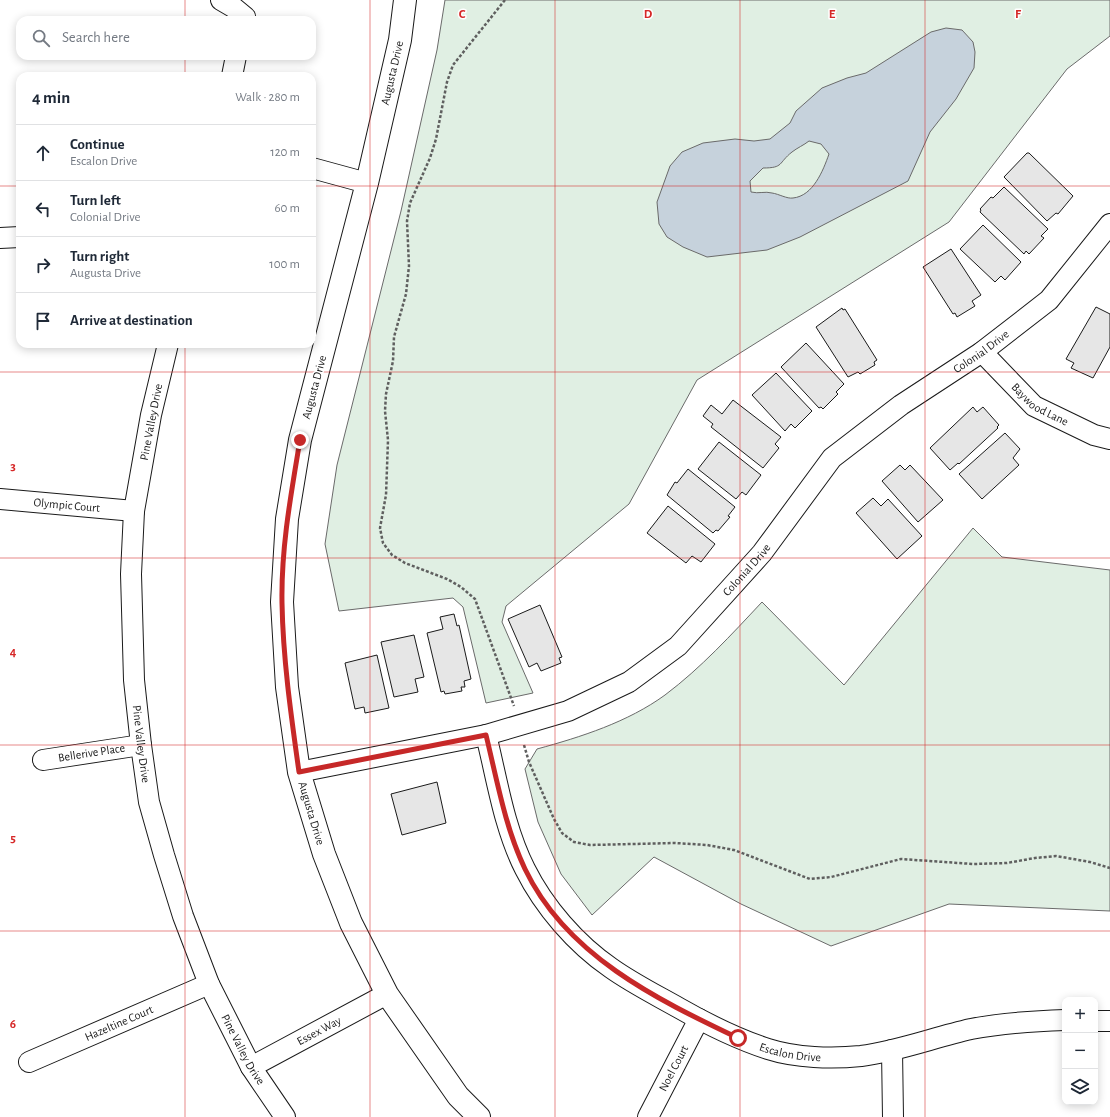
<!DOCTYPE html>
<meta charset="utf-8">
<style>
body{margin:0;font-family:"Alegreya Sans",sans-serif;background:#f6f6f7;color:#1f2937}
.controls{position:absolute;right:12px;bottom:12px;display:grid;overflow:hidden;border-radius:8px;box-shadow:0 2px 10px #0003}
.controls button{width:36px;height:36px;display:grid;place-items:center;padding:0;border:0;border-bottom:1px solid #e0e1e3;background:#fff;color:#1f2937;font:20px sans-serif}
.stop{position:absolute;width:12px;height:12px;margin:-9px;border:3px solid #c62828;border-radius:50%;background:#fff}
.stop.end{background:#c62828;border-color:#fff;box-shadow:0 1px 4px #0008}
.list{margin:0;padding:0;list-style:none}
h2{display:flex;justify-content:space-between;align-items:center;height:52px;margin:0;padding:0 16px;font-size:17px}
h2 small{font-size:13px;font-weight:400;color:#747a83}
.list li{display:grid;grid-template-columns:26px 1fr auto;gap:12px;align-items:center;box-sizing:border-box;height:56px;padding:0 16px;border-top:1px solid #e0e1e3}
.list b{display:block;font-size:15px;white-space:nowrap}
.list p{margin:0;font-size:13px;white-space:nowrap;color:#747a83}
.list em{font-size:13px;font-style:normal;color:#747a83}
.icon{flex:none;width:22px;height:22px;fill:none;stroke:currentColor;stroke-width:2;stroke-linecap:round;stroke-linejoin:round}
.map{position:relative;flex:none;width:1110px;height:1117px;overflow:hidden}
.search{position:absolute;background:#fff;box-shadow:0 2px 10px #0003;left:16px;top:16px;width:300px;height:44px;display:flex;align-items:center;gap:10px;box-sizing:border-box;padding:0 14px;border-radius:12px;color:#747a83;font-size:15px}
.panel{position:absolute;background:#fff;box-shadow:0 2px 10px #0003;left:16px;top:72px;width:300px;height:276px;border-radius:12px}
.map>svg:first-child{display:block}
.green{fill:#e0efe3;stroke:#6a6a6a}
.water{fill:#c6d2dc;stroke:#6a6a6a;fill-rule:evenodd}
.building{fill:#e6e6e6;stroke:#1a1a1a}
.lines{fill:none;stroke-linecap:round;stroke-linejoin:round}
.minor-casing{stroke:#1a1a1a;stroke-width:22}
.tertiary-casing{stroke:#1a1a1a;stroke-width:24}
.path{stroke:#5f5f5f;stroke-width:2.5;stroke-dasharray:3 2;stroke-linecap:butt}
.minor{stroke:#fff;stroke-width:20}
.tertiary{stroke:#fff;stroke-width:22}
.route{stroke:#c62828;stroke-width:5}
.grid{fill:none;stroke:#d62828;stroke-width:1;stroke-opacity:0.55}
.labels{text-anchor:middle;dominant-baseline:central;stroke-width:3;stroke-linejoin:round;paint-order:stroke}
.street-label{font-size:12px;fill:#1a1a1a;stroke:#fff}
.grid-label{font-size:13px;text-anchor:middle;font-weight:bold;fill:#d62828;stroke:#fff;stroke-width:3;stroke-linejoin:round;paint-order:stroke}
</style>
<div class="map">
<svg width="1110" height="1117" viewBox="0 0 1110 1117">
<rect width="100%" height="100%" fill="#fff"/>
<!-- green -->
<g class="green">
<polygon points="445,0 1110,0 1110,36 1067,69 949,222 697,380 629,504 506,606 502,622 533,693 486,703 463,607 453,598 339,611 325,544 337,465 401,211 437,50"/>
<path d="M973,528L1002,557L1110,570V911L949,904L831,946L741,904L654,857L592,915L561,874L538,822L525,769L537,749C581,737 628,722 665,695C701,668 732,634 762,602L844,685Z"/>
</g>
<!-- water -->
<path class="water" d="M946,28L962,30L973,42L975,52L974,68L956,99L930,132L908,181L800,237L767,250L707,257L683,247L667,237L659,224L657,202L670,166L682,152L703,143L735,139L754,141L770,139L790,123L796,111L822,88L847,78L866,73L931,32ZM809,141L821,144L829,154C823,171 813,196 793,198C787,199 779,194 772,193C765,191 759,194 751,192L750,181L763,168C784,168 778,163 792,152C797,148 804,145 809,141Z"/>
<!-- building -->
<g class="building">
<polygon points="1027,153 1029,153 1073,196 1058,214 1056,213 1047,221 1004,177"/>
<polygon points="1004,187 1048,229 1041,236 1044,238 1029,254 1026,251 1024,254 980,212 981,210 980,209 991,197 993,198"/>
<polygon points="983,225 1021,262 1005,280 1001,276 995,282 960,249"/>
<polygon points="951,249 981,295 972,301 975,306 957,317 955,313 953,314 923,267"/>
<polygon points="1096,307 1110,314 1110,347 1093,378 1071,368 1074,363 1066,359"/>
<polygon points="842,308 843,310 845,309 877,360 874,362 875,365 860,374 858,372 848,377 816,327"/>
<polygon points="806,343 844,384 836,392 838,394 823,409 821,407 819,408 781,367"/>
<polygon points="776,373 812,411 795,428 791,424 785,431 752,395"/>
<polygon points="733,400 781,437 775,444 779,448 763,468 711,427 713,424 703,416 711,405 722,414"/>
<polygon points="973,407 977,412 983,407 999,425 997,427 998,428 959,464 958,463 950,470 930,448"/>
<polygon points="1005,433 1020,449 1013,458 1019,465 982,499 959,474"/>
<polygon points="719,442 761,475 746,495 742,492 736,499 698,469"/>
<polygon points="900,465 905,470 910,465 943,500 918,522 882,481"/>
<polygon points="688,469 735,507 728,516 730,517 718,531 716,530 713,533 667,495 675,482 677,483"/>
<polygon points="873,498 881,506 888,499 922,536 897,559 856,513"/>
<polygon points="668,506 715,544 701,562 692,556 686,563 647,533"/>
<polygon points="540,605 562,657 559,658 561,663 541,671 537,663 529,667 508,619"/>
<polygon points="454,614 457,626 459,625 471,679 464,681 465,687 461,687 462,691 445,694 444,691 441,692 427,633 443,629 440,617"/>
<polygon points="414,635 424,677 415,679 418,692 394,697 381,642"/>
<polygon points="377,655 389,708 365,713 364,707 355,709 345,663"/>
<polygon points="437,782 446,823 402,835 391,794"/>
</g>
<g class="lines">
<defs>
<g id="minor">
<polyline points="221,0 233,7 245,17 244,20"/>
<polyline points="232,76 236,56"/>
<polyline points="312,168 367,183"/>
<polyline points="0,238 20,237"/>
<path id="s1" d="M168,344L151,415L134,511L131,574L134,680L141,745L149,802L164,855L183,916L209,984L251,1067L285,1117"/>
<path id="s2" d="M982,352L1034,406L1094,435L1110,439"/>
<path id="s3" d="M0,499L134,511"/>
<path id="s4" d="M486,735C497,779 504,828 525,869C544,907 576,944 611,968C632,983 656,995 679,1008C707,1024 737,1039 768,1049C796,1058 832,1059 861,1056C899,1051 935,1037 971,1029C1002,1023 1034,1021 1065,1020"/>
<path id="s5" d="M43,760L141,745"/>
<path id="s6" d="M299,772L486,735L568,711L629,682L678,646L762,553L832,458L901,405L982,352L1049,300L1110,224"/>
<polyline points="1095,1021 1110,1021"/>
<polyline points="892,1050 893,1117"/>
<path id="s7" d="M29,1062L209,984"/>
<path id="s8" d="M251,1067L387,994"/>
<path id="s9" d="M648,1117L699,1019"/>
</g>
<g id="tertiary">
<path id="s10" d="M405,0L400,40L367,183L300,440L287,519L282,602L287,687L299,772L324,854L351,923L387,994L458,1096L479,1117"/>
</g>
</defs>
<!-- minor casing -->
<use href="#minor" class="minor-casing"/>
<!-- tertiary casing -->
<use href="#tertiary" class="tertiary-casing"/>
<!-- path -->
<g class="path">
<polyline points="505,0 453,65 447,82 436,139 430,158 410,203 407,221 409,266 406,294 394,337 393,361 386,394 385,411 388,440 386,495 380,528 383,543 392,555 405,563 447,579 461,587 475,599 514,706"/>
<polyline points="524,745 529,762 554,819 562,833 574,842 590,845 675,843 707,845 734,850 810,879 831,877 901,859 973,864 1007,863 1035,858 1056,856 1090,862 1110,868"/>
</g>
<!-- minor -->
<use href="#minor" class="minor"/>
<!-- tertiary -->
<use href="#tertiary" class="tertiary"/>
</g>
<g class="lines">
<!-- route -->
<path class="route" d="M300,440C291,494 281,548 282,603C283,659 291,715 299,772L486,735C497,780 505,827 525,869C566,955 656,999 738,1038"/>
</g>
<!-- grid -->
<path class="grid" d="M185,0V20M370,0V1117M555,0V1117M740,0V1117M925,0V1117M185,56V76M0,186H20M312,186H1110M185,344V1117M0,372H1110M0,558H1110M0,745H1110M0,931H1110"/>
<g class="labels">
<!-- street labels -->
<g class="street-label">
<text transform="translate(392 73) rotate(-77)">Augusta Drive</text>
<text stroke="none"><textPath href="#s6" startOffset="831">Colonial Drive</textPath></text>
<text transform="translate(314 387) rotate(-75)">Augusta Drive</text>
<text stroke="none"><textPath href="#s2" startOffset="79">Baywood Lane</textPath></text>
<text transform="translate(151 422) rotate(-79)">Pine Valley Drive</text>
<text stroke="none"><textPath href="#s3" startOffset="67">Olympic Court</textPath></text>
<text stroke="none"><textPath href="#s6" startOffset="507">Colonial Drive</textPath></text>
<text stroke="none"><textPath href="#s1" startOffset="404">Pine Valley Drive</textPath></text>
<text stroke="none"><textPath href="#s5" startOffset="49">Bellerive Place</textPath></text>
<text stroke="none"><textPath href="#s10" startOffset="830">Augusta Drive</textPath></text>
<text stroke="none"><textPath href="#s7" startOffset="98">Hazeltine Court</textPath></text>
<text stroke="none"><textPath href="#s8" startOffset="77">Essex Way</textPath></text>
<text stroke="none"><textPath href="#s1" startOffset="728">Pine Valley Drive</textPath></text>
<text stroke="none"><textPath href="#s4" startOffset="472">Escalon Drive</textPath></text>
<text stroke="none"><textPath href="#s9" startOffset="55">Noel Court</textPath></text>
</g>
</g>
<g class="grid-label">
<text x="462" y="18">C</text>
<text x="648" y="18">D</text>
<text x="832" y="18">E</text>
<text x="1018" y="18">F</text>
<text x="13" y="470">3</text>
<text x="13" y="656">4</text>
<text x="13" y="842">5</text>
<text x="13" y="1028">6</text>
</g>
</svg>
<div class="controls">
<button>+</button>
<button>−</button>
<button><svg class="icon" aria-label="layers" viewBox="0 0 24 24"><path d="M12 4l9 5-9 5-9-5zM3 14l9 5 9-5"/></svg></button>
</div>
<div class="stop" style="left:738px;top:1038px"></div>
<div class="stop end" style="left:300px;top:440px"></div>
<div class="search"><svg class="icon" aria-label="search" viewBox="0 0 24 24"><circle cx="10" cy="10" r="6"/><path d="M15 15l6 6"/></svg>Search here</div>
<section class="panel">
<h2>4 min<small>Walk · 280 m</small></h2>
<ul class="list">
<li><svg class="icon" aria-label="ahead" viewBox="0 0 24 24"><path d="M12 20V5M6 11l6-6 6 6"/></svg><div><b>Continue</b><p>Escalon Drive</p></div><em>120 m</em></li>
<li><svg class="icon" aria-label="left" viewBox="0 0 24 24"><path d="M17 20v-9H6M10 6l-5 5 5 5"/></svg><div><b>Turn left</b><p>Colonial Drive</p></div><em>60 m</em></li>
<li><svg class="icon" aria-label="right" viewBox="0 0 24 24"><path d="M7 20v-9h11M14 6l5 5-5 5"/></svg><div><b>Turn right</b><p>Augusta Drive</p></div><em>100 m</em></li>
<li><svg class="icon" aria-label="arrive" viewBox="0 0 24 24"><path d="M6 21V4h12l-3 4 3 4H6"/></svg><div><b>Arrive at destination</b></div></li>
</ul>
</section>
</div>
